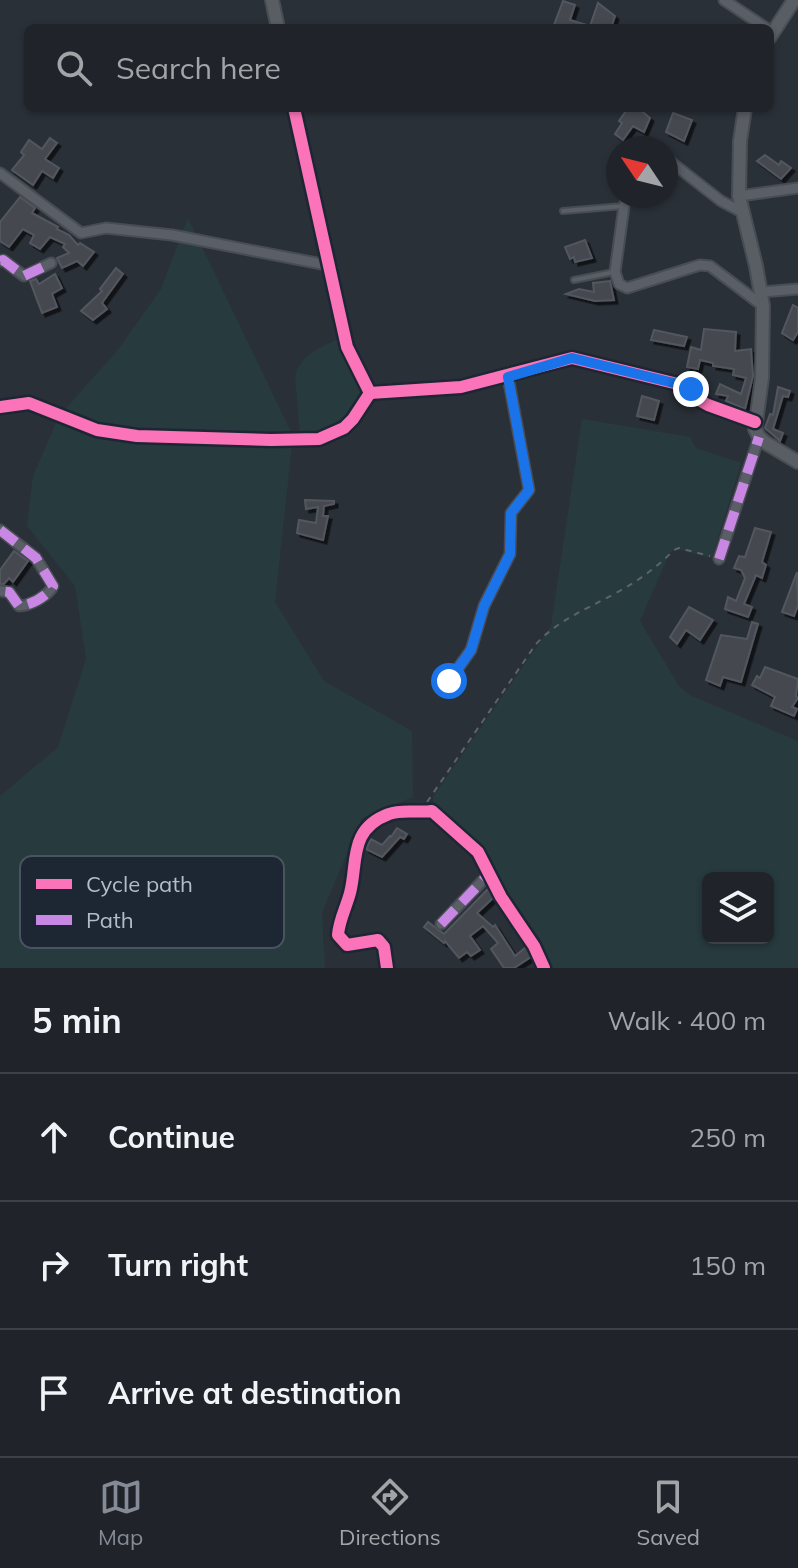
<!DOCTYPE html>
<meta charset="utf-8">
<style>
body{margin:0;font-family:Mulish,sans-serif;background:#282c32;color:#f1f3f6}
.controls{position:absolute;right:24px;bottom:24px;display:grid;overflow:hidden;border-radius:12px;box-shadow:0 2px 6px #0004}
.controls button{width:72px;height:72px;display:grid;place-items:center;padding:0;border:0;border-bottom:2px solid #3d4147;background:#20242a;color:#f1f3f6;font:40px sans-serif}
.compass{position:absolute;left:606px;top:136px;width:72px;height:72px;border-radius:50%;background:#20242a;box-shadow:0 2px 6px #0004;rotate:305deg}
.stop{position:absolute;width:24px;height:24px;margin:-18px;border:6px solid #1a73e8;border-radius:50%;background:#fff}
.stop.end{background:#1a73e8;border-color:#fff;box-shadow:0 2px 8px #0008}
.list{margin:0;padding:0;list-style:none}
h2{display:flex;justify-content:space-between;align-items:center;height:104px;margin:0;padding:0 32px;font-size:34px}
h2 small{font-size:26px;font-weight:400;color:#a2a4a8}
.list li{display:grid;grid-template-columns:52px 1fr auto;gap:24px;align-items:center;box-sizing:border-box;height:128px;padding:0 32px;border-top:2px solid #3d4147}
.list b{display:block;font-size:30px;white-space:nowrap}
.list em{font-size:26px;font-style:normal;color:#a2a4a8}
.icon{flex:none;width:44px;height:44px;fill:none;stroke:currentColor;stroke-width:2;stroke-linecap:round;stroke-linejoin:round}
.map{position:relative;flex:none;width:798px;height:968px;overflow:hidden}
.search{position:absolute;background:#20242a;box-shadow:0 2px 6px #0004;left:24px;right:24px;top:24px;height:88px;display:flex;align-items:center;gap:20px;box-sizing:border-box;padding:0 28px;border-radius:12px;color:#a2a4a8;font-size:30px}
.sheet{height:488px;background:#20242a}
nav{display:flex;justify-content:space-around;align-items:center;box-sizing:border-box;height:112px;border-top:2px solid #3d4147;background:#20242a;font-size:22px;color:#a2a4a8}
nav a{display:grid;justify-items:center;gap:4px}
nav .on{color:#848b96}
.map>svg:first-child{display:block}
.green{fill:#273a3e;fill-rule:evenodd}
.building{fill:#444950;stroke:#52575f;stroke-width:2;filter:url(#shadow)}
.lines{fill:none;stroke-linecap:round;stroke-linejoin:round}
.lane-casing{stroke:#484c53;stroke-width:8}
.street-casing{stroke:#484c53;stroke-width:13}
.secondary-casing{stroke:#484c53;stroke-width:16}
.path{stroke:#5d636a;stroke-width:2;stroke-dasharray:6 6;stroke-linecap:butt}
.lane{stroke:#5a5e66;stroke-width:4}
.street{stroke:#5a5e66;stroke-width:9}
.secondary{stroke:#595d64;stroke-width:12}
.quiet{stroke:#c787e3;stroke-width:10;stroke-dasharray:20 10;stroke-linecap:butt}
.cycleway-casing{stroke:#1d2633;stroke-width:17}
.cycleway{stroke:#fb73b8;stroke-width:12}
.route{stroke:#1a73e8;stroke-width:10}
.key{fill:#1d2633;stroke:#4a5360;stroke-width:2}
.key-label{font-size:22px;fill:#b4bcc9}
</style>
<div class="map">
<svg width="798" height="968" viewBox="0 0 798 968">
<defs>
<filter id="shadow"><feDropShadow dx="3.5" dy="3.5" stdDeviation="0" flood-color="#0009"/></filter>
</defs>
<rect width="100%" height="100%" fill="#2a3038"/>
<!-- green -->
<g class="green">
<polygon points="188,218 293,436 275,602 324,681 412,731 413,797 362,818 322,913 325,968 0,968 0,796 58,747 86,659 75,586 27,526 33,476 59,416 117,351 161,289"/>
<path d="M338,339C344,356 364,383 365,398L337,428L300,435L295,376C301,354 320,348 338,339Z"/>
<path d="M582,419L690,437L696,448L741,463L712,558L676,549L670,552L640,621L679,686L690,695L798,741V968H552L540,941L506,894L490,856L434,803L433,797L551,626ZM708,878H768V938H708Z"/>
</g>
<!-- building -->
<g class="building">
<polygon points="563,1 575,5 570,20 590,26 598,3 615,16 611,28 564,28 554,25"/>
<polygon points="628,108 638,108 650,118 644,132 633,126 623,140 615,134 622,123 619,121"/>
<polygon points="673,113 692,120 684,141 666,132"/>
<polygon points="50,138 57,143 45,159 59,168 53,178 42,171 33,185 12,170 24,155 21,152 29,140 42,149"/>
<polygon points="765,155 779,165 781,161 791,168 781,179 757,161"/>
<polygon points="20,197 35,208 32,213 58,227 57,229 69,235 78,245 80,243 94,252 83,266 77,261 62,268 57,258 69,253 63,247 65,244 50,237 40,249 30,243 34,235 23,229 9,247 0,241 0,222"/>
<polygon points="585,240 592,258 575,262 574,257 570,259 565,247"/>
<polygon points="116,268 123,274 102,303 107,309 93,320 81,311 102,291 100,289"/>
<polygon points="55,274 62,288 52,294 57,307 42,313 30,281 36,279 39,284"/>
<polygon points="610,281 614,300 595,301 566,294 579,289 594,292 593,283"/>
<polygon points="793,305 798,308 798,332 793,340 782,333"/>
<polygon points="704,329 736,332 735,351 751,349 753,376 745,409 726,401 728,396 716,394 720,384 741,394 746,378 733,375 734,369 713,366 713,363 700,360 698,369 687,367 691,347 701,350"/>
<polygon points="654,330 687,337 684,346 651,340"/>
<polygon points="778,387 790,391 788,397 783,396 773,429 783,433 780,441 765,428 770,414 773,415"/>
<polygon points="642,396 659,401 654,420 637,416"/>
<polygon points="305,500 334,501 334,504 324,506 323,516 328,516 323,540 297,533 299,520 316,523 318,507 306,509"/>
<polygon points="755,528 771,532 762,562 766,565 762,578 756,575 744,604 752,607 748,617 725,609 728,597 736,601 745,578 741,570 734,568 739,556 745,557"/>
<polygon points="14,551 28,561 13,582 9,578 4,584 0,584 0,570"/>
<polygon points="797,572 798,605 794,616 782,612"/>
<polygon points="689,607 713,620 700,640 686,630 677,644 670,637"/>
<polygon points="752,622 758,624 741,682 723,677 720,686 706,680 721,635 747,639"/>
<polygon points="765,667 798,679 796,696 798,698 792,707 797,709 794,716 771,706 775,697 752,685 757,676 760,678"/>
<polygon points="397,828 407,834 404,839 400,837 382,857 366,849 371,839 382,845 390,836 391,837"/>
<polygon points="488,889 493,898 477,913 493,927 495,925 515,956 526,947 531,957 514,968 504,968 491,949 498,943 483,926 470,936 480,950 471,956 467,952 459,958 445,941 444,943 424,927 428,922 444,934"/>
</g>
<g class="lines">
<defs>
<g id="lane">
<polyline points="563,211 624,206"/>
<polyline points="574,280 614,272"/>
</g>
<g id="street">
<polyline points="724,0 766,28"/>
<polyline points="666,158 721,201 742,212"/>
<polyline points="0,173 81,233 106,228 172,235 327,265"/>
<polyline points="627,196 624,206 615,272 619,284 627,288 700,265 710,266 763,306"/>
<polyline points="739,196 798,188"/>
<polyline points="0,261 3,260 24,276 51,263"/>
<polyline points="761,292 798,289"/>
<polyline points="0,407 29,403 97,430 137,436 271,440 319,439 344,428 353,419 370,393"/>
<path d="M0,530L36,558L53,586C49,595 30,606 19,606L9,592L0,591"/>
<polyline points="719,559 759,437"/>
<polyline points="449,681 471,650 484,606 510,554 511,513 529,490 508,377"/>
<polyline points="441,924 490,873"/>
<path d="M387,968L384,947L378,940L347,945L338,935C339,920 346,908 350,893C358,863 348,829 389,814C401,809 419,813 432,811L478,852L501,897L534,946L544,968"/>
</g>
<g id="secondary">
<polyline points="272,0 278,28"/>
<polyline points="770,37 794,0"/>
<polyline points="294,108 347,347 370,393 461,387 572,358 686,386 699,400 708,405 755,422"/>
<polyline points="745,108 740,141 739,196 756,266 763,306 762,378 755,429 759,437 766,443 798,462"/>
</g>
</defs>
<!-- lane casing -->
<use href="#lane" class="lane-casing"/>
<!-- street casing -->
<use href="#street" class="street-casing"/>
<!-- secondary casing -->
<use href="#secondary" class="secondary-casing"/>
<!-- path -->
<path class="path" d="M427,802L536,644C558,620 585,610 614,594C637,582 656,568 674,550L679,548L710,556"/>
<!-- lane -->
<use href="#lane" class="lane"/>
<!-- street -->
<use href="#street" class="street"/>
<!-- secondary -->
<use href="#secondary" class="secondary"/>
<!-- quiet -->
<g class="quiet">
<polyline points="0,261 3,260 24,276 51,263"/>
<path d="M0,530L36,558L53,586C49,595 30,606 19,606L9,592L0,591"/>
<polyline points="719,559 759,437"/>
<polyline points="441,924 490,873"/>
</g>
<defs>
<g id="cycleway">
<polyline points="294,108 347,347 370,393 461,387 572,358 686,386 699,400 708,405 755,422"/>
<polyline points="0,407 29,403 97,430 137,436 271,440 319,439 344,428 353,419 370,393"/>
<path d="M387,968L384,947L378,940L347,945L338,935C339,920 346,908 350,893C358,863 348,829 389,814C401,809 419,813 432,811L478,852L501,897L534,946L544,968"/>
</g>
</defs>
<!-- cycleway casing -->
<use href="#cycleway" class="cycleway-casing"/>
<!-- cycleway -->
<use href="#cycleway" class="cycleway"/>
</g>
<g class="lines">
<!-- route -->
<polyline class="route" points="449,681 471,650 484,606 510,554 511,513 529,490 508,377 572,358 686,386 691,389"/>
</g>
<!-- legend -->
<rect x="20" y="856" width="264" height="92" rx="12" class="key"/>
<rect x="36" y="879" width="36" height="10" fill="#fb73b8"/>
<rect x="36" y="915" width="36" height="10" fill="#c787e3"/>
<g class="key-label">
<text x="86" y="892">Cycle path</text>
<text x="86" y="928">Path</text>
</g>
</svg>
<div class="controls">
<button><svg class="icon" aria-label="layers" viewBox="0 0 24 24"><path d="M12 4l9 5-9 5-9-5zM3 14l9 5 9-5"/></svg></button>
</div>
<svg class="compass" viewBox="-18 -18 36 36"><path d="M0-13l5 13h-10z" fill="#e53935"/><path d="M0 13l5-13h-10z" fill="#a2a4a8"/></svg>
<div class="stop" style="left:449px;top:681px"></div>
<div class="stop end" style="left:691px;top:389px"></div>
<div class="search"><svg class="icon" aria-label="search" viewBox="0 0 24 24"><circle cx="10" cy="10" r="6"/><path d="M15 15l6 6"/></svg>Search here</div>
</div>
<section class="sheet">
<h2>5 min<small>Walk · 400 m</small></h2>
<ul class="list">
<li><svg class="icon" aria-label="ahead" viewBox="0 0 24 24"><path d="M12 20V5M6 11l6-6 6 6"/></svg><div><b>Continue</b></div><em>250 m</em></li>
<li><svg class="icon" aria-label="right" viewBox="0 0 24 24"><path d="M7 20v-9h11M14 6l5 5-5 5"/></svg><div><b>Turn right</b></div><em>150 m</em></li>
<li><svg class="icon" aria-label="arrive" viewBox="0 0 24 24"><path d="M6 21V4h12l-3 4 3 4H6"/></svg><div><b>Arrive at destination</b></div></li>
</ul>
</section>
<nav>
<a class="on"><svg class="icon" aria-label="map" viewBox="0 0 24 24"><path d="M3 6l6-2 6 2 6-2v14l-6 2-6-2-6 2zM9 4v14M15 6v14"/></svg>Map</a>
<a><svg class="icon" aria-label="directions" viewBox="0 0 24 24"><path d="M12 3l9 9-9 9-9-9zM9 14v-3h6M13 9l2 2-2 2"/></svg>Directions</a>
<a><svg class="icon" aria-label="saved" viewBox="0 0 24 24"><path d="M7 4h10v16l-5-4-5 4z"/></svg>Saved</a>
</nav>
